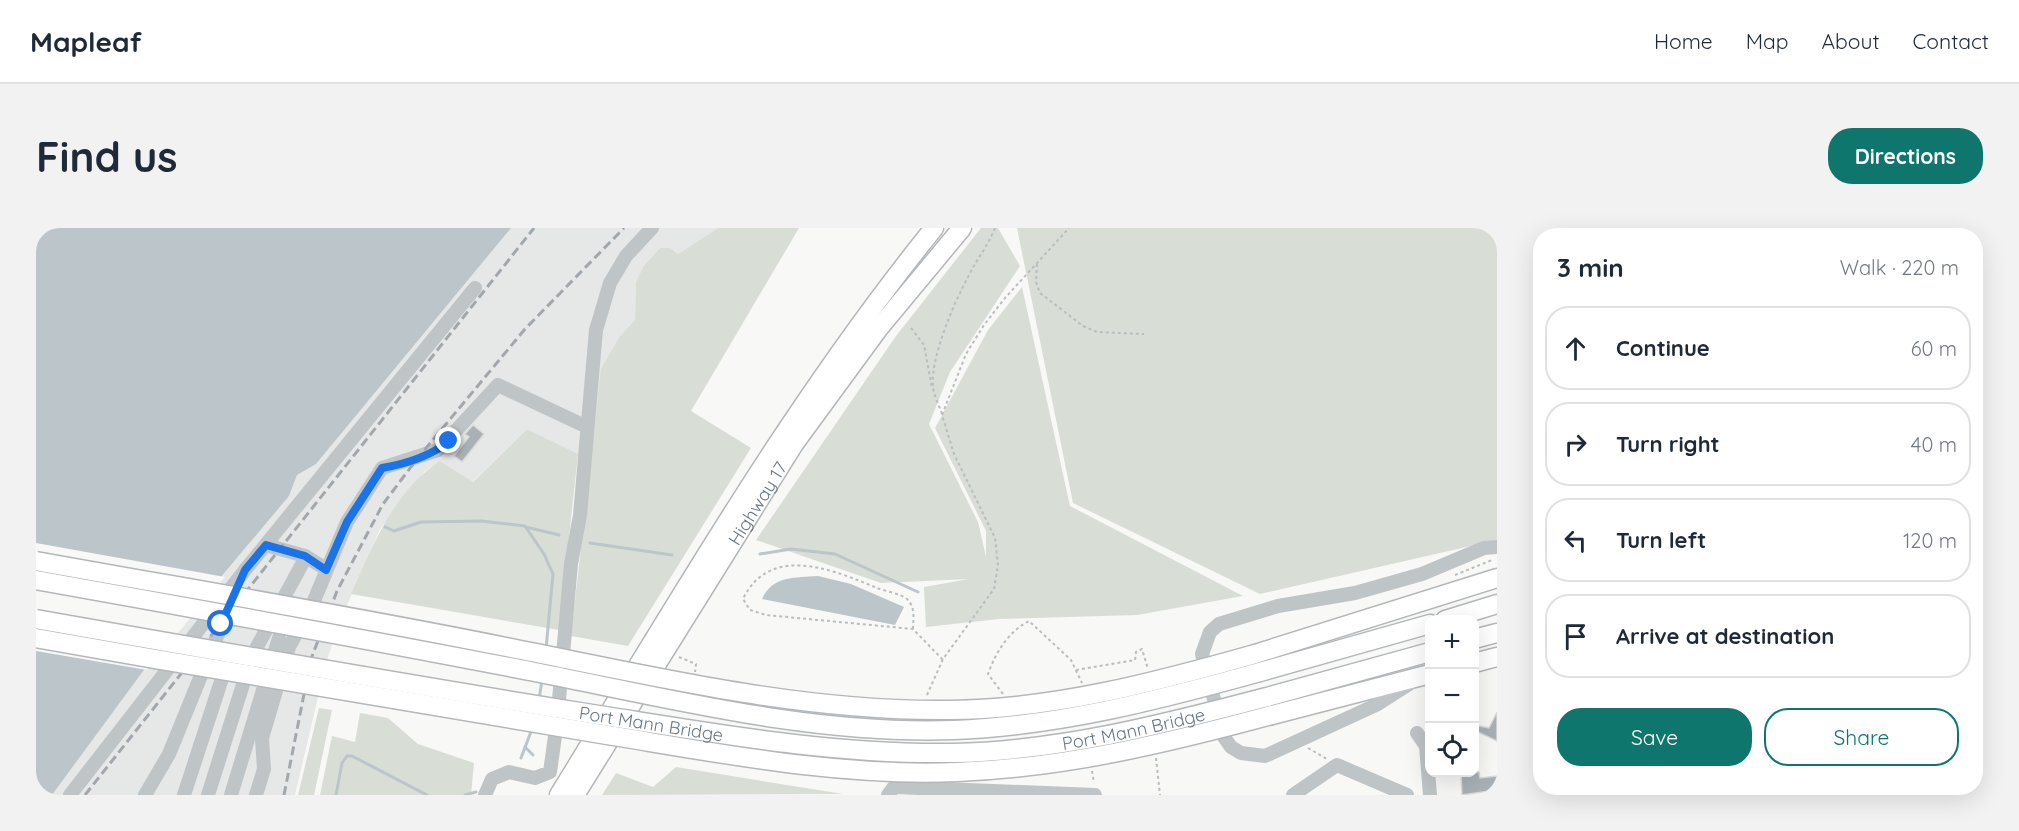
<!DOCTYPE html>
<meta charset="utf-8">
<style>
body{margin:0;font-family:Quicksand,sans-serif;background:#f2f2f3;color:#1f2937}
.controls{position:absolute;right:18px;bottom:18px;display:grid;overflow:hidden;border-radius:12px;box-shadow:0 6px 24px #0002}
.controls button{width:54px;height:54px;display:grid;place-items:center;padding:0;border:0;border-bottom:2px solid #e0e1e3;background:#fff;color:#1f2937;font:30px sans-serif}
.stop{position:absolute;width:18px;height:18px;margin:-14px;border:4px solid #1a73e8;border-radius:50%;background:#fff}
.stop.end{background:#1a73e8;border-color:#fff;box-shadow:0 2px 6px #0008}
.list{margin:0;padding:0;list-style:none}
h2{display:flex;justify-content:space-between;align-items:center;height:78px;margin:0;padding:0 24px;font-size:26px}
h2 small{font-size:20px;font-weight:400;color:#747a83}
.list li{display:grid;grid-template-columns:39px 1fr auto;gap:18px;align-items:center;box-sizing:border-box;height:84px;margin:0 12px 12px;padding:0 12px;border:2px solid #e0e1e3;border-radius:24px}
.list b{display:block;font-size:22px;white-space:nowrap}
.list em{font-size:20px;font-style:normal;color:#747a83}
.actions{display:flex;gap:12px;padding:18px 24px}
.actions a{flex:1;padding:14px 0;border:2px solid #0f766e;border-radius:24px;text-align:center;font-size:21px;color:#0f766e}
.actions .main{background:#0f766e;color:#fff}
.icon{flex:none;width:33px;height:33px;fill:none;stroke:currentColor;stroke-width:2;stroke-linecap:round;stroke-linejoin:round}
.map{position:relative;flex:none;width:1461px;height:567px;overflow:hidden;border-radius:24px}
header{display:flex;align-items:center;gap:36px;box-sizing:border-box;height:84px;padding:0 30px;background:#fff;border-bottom:2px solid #e0e1e3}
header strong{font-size:28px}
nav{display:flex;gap:33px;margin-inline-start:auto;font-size:21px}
.intro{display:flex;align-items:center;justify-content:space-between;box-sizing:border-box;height:144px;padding:0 36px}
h1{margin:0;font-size:42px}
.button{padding:15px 27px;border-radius:24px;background:#0f766e;color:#fff;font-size:21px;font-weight:700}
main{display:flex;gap:36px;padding:0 36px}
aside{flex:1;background:#fff;border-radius:24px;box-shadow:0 6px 24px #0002}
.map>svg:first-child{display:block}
.built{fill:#e6e7e7}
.green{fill:#d8ddd5}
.water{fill:#bbc5ca}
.pier{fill:#f8f8f6}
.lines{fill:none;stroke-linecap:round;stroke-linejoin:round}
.stream{stroke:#bbc5ca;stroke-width:3}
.building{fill:#a9b1b6;stroke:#dadad8;stroke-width:1.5}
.highway-casing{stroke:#b3b7ba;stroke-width:21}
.path{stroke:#babdbf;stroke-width:2;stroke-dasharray:3 3;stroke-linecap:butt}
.minor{stroke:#bfc4c7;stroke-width:14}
.highway{stroke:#fff;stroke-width:18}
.rail{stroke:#a1a8ad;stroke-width:3;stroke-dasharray:9 4.5;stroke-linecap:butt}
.highway-bridge-casing{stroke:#b3b7ba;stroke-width:21;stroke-linecap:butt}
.highway-bridge{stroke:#fff;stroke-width:18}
.route{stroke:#1a73e8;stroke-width:8}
.labels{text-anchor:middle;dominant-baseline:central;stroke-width:6;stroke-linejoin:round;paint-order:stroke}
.street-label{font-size:18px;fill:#697885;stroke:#fff}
</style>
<header>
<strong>Mapleaf</strong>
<nav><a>Home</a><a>Map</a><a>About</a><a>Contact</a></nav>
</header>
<div class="intro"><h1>Find us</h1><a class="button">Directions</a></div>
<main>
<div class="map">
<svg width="1461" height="567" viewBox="0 0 1461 567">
<rect width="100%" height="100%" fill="#f8f8f6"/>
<!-- built -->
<polygon class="built" points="475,0 682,0 642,26 634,20 624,20 607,39 600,54 599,92 584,108 553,232 491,201 436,254 404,233 389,243 344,301 303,396 290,435 259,567 16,567 116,431 253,268 261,247 280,236"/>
<!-- green -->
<g class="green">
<polygon points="682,0 763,0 655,183 715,220 592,418 535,408 565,141 584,108 599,92 600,54 607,39 624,20 634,20 642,26"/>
<polygon points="945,0 962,0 984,38 914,144 893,196 942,294 950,329 950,303 899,200 952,102 986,59 1034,278 1207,368 1101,387 963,391 890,399 888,359 933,351 845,355 720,312 860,108"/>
<polygon points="981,0 1461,0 1461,312 1224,366 1037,275"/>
<path d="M491,201L542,226L523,402L315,366C337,317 358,263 404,233L437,254Z"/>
<polygon points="283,480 296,482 278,567 262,567"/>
<polygon points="324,485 352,490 382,516 438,535 435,567 284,567 296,508 319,514"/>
<polygon points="640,539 807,566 566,567 580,545 617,559"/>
</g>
<!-- water -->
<g class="water">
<polygon points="0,0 475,0 280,236 261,247 253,268 116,431 16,567 0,567"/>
<path d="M782,348L815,356L868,379L859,397L726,371C737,347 759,350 782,348Z"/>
</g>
<!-- pier -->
<polygon class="pier" points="0,315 189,349 111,442 0,423"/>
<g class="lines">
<!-- stream -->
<g class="stream">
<polyline points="349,299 358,303 385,294 445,293 489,298 508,326 517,346 510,421"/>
<polyline points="490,299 523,307"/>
<polyline points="554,315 636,327"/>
<polyline points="724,326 755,321 799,326 882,364"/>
<polyline points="503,472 506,452"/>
<polyline points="489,519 497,527"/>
<polyline points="485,530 496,501"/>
<polyline points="300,567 306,535 311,528 316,528 391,567"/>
<polyline points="429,567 440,564"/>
</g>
</g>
<!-- building -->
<g class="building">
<polygon points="437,197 448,206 426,234 418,228 433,209 429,206"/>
<polygon points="1461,484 1461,513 1438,502 1438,497 1453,500"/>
<polygon points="1425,544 1443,544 1444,550 1461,548 1461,562 1426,567"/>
</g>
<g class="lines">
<defs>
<g id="highway">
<polyline points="1409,392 1461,376"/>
<polyline points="1438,411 1461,405"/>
<polyline points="1219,426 1461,350"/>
<polyline points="1438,435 1461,429"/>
<polyline points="1224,444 1394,396"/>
<polyline points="1231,469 1394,424"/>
<polyline points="1236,487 1394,446"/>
<path d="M523,567C642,374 755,177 898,0"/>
<path id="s1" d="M539,567L758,216L843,100L926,0"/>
</g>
</defs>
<!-- highway casing -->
<use href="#highway" class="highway-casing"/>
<!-- path -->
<g class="path">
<polyline points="1001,36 1000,54 1004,65 1047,98 1061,104 1108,106"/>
<polyline points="875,100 888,117 896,160"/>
<path d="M906,186C903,177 898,168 897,159C894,130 918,75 932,49C940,32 952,18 959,0"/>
<polyline points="1419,347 1456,332"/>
<path d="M877,401C877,391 880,380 871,371C865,366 849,363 841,360C798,342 734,315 707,371L714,382L730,387L877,401L907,432"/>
<polyline points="643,429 660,436 659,444"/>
<polyline points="1040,442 1099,432 1100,424 1106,421 1112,441"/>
<path d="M967,466L952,446C960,424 972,404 993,393L1035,432L1046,455"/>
<polyline points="891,467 907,431 958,361 962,337 959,310 918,226 906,187 930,126 948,97 969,70 1033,0"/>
<polyline points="1272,520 1291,531"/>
<polyline points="1120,530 1124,567"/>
<polyline points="1056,543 1058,555"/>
</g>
<!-- minor -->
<g class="minor">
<polyline points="230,317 269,328 290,341"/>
<polyline points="1373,456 1340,477 1229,528 1205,525 1195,519 1188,509 1166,426 1174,404 1183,396 1242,378 1319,365 1386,346 1448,320 1461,319"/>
<polyline points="1381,505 1390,518 1394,567"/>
<polyline points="34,567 209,342 439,60"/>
<polyline points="109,567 133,526 193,379"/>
<polyline points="148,567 191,435"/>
<polyline points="172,567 216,428 270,329"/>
<polyline points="195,567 243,410"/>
<polyline points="220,567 228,541 226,510 253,419 277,375 311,294 346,240 402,222 462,157 549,198"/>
<polyline points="449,567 456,551 473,544 499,550 514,544 521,494 535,336 544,287 560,102 574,55 590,28 616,0"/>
<polyline points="852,567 858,559 1059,567"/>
<polyline points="1257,567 1301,537 1371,567"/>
</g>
<!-- highway -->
<use href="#highway" class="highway"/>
<!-- rail -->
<g class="rail">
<polyline points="49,567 498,0"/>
<polyline points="248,567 275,431 301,363 347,276 381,231 489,101 588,0"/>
</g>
<defs>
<g id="highway-bridge">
<path d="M0,333C155,361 311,387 465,418C613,447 762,484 914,482C1018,481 1120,454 1219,426"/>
<path d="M0,352C168,382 336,412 504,445C640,472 778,507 918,502C1023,498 1123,472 1224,444"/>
<path id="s2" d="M0,391C181,423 362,455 544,484C667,503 791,527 917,525C1024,523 1128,496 1231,469"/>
<path d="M0,410C186,443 372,475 559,505C678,524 799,549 921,544C1029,540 1132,515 1236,487"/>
</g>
</defs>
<!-- highway-bridge casing -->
<use href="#highway-bridge" class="highway-bridge-casing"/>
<!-- highway-bridge -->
<use href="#highway-bridge" class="highway-bridge"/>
</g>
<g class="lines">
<!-- route -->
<path class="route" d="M185,396L209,342L230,317L269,328L290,342L311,294L346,240C369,236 395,228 413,213"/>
</g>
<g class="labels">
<!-- street labels -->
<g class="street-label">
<text stroke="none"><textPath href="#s1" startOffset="344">Highway 17</textPath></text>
<text stroke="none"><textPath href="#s2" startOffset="624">Port Mann Bridge</textPath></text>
<text stroke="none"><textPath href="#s2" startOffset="1110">Port Mann Bridge</textPath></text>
</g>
</g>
</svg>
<div class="controls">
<button>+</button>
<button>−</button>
<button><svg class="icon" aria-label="locate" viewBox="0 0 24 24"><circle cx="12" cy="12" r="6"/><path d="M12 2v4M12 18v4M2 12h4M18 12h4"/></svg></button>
</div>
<div class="stop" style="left:185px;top:396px"></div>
<div class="stop end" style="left:413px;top:213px"></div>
</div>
<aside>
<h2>3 min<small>Walk · 220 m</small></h2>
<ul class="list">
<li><svg class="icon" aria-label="ahead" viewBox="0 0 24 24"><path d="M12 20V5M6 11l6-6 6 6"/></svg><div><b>Continue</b></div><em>60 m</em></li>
<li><svg class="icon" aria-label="right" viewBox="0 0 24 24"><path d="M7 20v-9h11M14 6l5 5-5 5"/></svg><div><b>Turn right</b></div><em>40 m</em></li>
<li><svg class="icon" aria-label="left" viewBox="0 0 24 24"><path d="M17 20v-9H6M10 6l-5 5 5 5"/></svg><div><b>Turn left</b></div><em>120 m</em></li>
<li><svg class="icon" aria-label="arrive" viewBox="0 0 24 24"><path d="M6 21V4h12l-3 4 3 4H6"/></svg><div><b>Arrive at destination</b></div></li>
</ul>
<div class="actions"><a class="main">Save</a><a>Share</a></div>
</aside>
</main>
